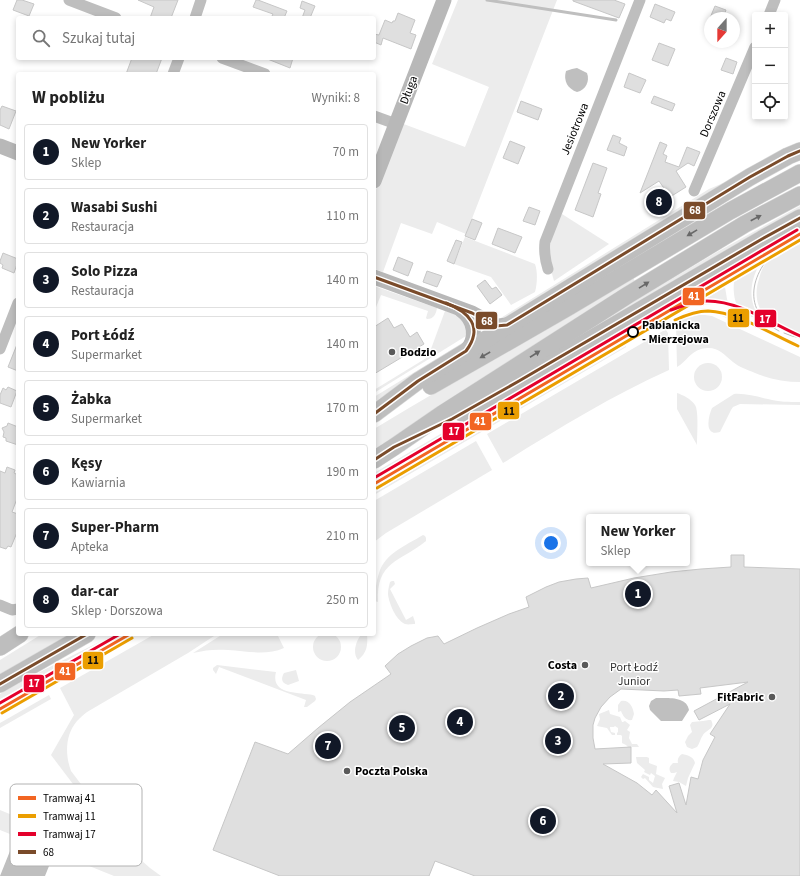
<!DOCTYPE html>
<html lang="pl">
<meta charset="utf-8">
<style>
body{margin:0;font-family:"Source Sans 3",sans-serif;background:#f6f6f6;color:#222}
.controls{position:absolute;right:12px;top:12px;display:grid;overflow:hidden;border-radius:4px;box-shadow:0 2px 6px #0003}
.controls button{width:36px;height:36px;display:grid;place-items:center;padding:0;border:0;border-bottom:1px solid #e0e0e0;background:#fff;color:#222;font:20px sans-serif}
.compass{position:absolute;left:704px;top:12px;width:36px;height:36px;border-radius:50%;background:#fff;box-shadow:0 2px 6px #0003;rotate:201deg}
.you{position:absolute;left:551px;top:543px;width:14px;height:14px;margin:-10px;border:3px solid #fff;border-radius:50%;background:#1a73e8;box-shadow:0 0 0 6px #1a73e833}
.badge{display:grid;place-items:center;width:26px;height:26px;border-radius:50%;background:#111827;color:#fff;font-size:13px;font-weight:700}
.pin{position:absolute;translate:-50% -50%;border:2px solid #fff;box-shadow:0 1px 4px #0006}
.popup{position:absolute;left:586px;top:514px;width:104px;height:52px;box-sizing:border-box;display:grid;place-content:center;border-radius:4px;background:#fff;filter:drop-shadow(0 1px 3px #0005);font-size:13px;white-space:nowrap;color:#767676}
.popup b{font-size:15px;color:#222}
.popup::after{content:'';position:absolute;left:50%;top:100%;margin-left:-8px;border:8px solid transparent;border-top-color:#fff}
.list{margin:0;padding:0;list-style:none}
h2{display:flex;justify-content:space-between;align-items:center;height:52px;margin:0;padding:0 16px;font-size:17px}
h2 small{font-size:13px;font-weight:400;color:#767676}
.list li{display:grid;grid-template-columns:26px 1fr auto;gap:12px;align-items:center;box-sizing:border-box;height:56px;margin:0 8px 8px;padding:0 8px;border:1px solid #e0e0e0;border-radius:4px}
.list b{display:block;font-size:15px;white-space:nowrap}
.list p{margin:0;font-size:13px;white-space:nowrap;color:#767676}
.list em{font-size:13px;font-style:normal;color:#767676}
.icon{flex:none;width:22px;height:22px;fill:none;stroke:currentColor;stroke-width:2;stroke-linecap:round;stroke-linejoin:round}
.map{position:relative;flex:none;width:800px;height:876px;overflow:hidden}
.search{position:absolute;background:#fff;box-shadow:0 2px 6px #0003;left:16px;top:16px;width:360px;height:44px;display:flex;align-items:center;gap:10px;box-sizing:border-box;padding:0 14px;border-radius:4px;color:#767676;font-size:15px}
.panel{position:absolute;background:#fff;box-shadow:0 2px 6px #0003;left:16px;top:72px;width:360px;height:564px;border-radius:4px}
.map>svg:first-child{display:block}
.green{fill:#ececec}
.water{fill:#bfbfbf}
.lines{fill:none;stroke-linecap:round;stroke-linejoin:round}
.stream{stroke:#bfbfbf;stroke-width:3}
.building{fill:#dfdfdf;stroke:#c7c7c7;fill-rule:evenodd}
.primary-casing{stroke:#dbdbdb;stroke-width:18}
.street{stroke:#bebebe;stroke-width:11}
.secondary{stroke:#b8b8b8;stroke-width:15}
.primary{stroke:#bebebe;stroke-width:17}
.tram{stroke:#bebebe;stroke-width:1}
.bus-1-casing{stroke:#fff;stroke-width:6}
.bus-1{stroke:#7a4b2a;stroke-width:3}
.tram-1-casing{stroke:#fff;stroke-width:6}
.tram-2-casing{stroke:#fff;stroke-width:6}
.tram-3-casing{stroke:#fff;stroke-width:6}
.tram-1{stroke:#f26522;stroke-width:3}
.tram-2{stroke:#eb9e00;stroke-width:3}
.tram-3{stroke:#e4002b;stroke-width:3}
.oneway{fill:#686868}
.stop-dot{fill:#fff;stroke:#000;stroke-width:2}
.poi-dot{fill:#595959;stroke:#fff;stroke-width:1.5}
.labels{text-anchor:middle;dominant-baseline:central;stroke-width:3;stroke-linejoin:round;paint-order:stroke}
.street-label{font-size:12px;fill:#000;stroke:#fff}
.stop-label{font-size:12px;font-weight:bold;fill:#000;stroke:#fff;text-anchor:start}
.poi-label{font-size:12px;font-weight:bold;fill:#000;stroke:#fff;text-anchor:start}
.park-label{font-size:12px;fill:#333;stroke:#fff}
.key{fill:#fff;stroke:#b2b2b2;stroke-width:1}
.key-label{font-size:11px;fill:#000}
.line-badge{stroke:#fff;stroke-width:1.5}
.badge-label{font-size:11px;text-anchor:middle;font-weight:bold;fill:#fff}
.pale-badge-label{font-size:11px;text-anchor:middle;font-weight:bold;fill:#111}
</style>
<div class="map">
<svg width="800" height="876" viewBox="0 0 800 876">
<rect width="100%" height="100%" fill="#fff"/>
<!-- green -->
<g class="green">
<polygon points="458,0 557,0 466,234 437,222 432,234 401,223 383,272 374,269 374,195 401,123 465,147 489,87 432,64"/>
<polygon points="728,181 507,320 496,321 709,189"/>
<polygon points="800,206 800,211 537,363 623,308 717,252"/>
<polygon points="562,214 609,244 554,281 549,263 551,241 557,221"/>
<polygon points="800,224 800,232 788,238 737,268 743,259"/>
<path d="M465,237L535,264C538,272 537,285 535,292L511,305L491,277L454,264Z"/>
<path d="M800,244V335C771,332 749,308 759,279C760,274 763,266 767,262C769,260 773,259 776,258C784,253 792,248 800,244Z"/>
<polygon points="730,264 727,274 668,309 665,305 618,333 620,337 374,481 374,473"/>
<path d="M757,269C749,286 749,305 762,321C756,318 745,315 741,311C734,304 733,291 734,282Z"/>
<path d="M632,276L636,283L374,450V429C459,377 547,330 632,276Z"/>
<path d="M374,286L437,308C436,314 434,319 427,319L426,318L428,311L381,295L374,312Z"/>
<polygon points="725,287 727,299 729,306 714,304 696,305"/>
<path d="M705,308L716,309L732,312L739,322L745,327C717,314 704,303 674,320L673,318L689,311Z"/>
<polygon points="445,311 458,315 466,327 466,336 374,393 374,390 428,357"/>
<path d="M698,315H705L712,316L800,357V382C785,382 769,379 755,373C748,370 739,367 733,362C722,353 717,345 701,349C690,352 686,362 677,367L676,324L686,318Z"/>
<path d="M666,330L668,333L669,370C611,396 556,430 503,463L487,434L663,331Z"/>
<polygon points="467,340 461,348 374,402 374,397"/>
<polygon points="626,346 626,347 621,350 374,495 374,493"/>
<circle cx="708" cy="377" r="14"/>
<path d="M677,393C683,395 691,399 695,405C699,411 697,437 697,445L677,409Z"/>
<path d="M734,394C745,393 758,397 768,399C779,402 789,402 800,402V405L740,404L733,407L731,410L720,432C704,437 708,417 712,408Z"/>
<polygon points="476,441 492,470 386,533 374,542 374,501"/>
<path d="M423,535L425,536L426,538V541C400,562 376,561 378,602L375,601C375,591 376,582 379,573C385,553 407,545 423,535Z"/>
<path d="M392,581H394L395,584L390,589L406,620L413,616L415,622V624C412,624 408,625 405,624C396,620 389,604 388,594C388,590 389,586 390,582Z"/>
<circle cx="327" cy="647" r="14"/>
<polygon points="42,634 70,634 0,675 0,660"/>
<path d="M155,634H217L188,653L87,712C83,715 80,718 77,721C65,735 65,755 71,771L133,853L150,868L161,876H114L0,830V810L123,861L126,854L51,755L74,715L60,688Z"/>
<path d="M223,634H277L284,648C266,656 247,651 228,650C216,649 205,650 193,653Z"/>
<path d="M362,634H367C368,645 367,653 358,660C352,653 356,640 362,634Z"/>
<polygon points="103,640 10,694 0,699 0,694 28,678"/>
<path d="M217,665L276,672C270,695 299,692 313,695L315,696L316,699L315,701L307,707H304L306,700L219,667L216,674L213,670V668Z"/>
<path d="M296,670L299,681L288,685C281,683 281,678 284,673Z"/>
<polygon points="49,695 51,699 0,728 0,723"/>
<path d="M621,701C629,699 633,707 634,714L632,720C626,721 623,716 621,711L618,712V705Z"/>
<polygon points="609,710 610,714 620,717 622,722 623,722 625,721 630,725 627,730 630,732 629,738 632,744 637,744 639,747 628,747 626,745 622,743 622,736 621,735 617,735 617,733 618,732 618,728 615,726 614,727 610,727 610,728 611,732 615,733 615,735 612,735 607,728 597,726 600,719 599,714"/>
<path d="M709,720H711C716,729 707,729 703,735C700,739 700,743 697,747L692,749L687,747L685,742L688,736L692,732L690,725L692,722L703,721Z"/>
<path d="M682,754C688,755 694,757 695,763L688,778L686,786L679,782L673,781L674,778L677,772L674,773H671C668,768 670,766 673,763H678C677,759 679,756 682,754Z"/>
<polygon points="636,757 647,757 649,758 649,763 657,766 656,774 665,778 662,784 663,789 653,787 645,778 643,779 641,777 643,774 649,777 649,780 653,783 655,776 651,773 650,775 644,772 645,770 637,763"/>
</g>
<!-- water -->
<g class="water">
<path d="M577,68L587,73C590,81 586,90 577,92C568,89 563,81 566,71L572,69Z"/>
<path d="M656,698C667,698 687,696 689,710L682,721H661L650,710L649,706L651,701Z"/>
<polygon points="12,846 16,846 46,856 50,859 49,866 45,876 0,876"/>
</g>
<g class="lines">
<!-- stream -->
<polyline class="stream" points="487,0 616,20"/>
</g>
<!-- building -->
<g class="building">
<polygon points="17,0 22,0 34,4 29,16 13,10"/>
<polygon points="138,0 178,0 171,18 150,18 154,7"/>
<polygon points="256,0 258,0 287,11 284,18 271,18 273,14 253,7"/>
<polygon points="573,0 614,0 625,4 619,18 573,1"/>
<polygon points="302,1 315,6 310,18 302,18 305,10 300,8"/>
<polygon points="655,4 675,12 671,21 666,19 664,23 650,17"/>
<polygon points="715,6 726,10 723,18 710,18"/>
<polygon points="398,13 415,20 410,33 416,35 411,49 383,38 381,45 374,42 374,34 379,35 385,20 392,23 393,21 395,21"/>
<polygon points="659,43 675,49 668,66 652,60"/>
<polygon points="132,58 162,58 156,74 126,74"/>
<polygon points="265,58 293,58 290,68"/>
<polygon points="726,58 737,62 733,74 721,70"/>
<polygon points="629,73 646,80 640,93 624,87"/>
<polygon points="654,96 675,104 672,111 651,103"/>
<polygon points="521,101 542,109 538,120 517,112"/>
<polygon points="2,106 16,111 9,129 0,125 0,110"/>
<polygon points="613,135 621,138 619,143 627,147 624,156 607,150"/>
<polygon points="510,141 525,147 518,164 503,158"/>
<polygon points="660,142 667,145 663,154 667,156 665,162 679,167 687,147 700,152 694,166 688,163 676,171 686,187 670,197 659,181 640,193"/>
<polygon points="593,163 607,168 598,193 601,194 593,217 575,210"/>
<polygon points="529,207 540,211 535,225 523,221"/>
<polygon points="472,219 482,223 475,240 465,236"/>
<polygon points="498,228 522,237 515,253 492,244"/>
<polygon points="456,240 462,242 454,264 447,261"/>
<polygon points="3,253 18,259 18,261 14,273 2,268 3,265 0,263 0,261"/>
<polygon points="398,257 413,263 408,276 393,270"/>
<polygon points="427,271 442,276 437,287 423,282"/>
<polygon points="485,280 492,289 496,287 502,295 490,304 477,286"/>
<polygon points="388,318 394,328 402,324 410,337 417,332 424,344 374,374 374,327"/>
<polygon points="18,342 18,371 8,367"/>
<polygon points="8,387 17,391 11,407 0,403 0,395 3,388 6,390"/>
<polygon points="8,423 18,427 18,445 6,441 6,438 3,437 4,432 2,428 7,426"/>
<polygon points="7,467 15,470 14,473 18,475 18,496 12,512 18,514 18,530 11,547 8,546 6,549 0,547 0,471 5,473"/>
<path d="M731,555H744V567L800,569V876H475L435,861L429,876H280L213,850L255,742L288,754L318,728L350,702L391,674L385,666L398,654L411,646L427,638L438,636L444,644L477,628L509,614L529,607L526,597L546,587L559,582L576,579L588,578L591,588L634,578L671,572L701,569L731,567ZM748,682L694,711L699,720L730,704L710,734L715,737L703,760L698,779L691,777L686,805L679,783L669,786L677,813L656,790L652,795L637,783L603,764L631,763V747L595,749L593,738V725L595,718L601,707L610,697L621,689L664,691L678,690L679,696L701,694L700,688Z"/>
</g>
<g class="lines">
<defs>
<g id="primary">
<polyline points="431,386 567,308 730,211 800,173"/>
<polyline points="462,413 519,381 762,239 800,218"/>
<polyline points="374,414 418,381 750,177 788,156 800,151"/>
<polyline points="374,460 394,447 442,414 628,295 745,224 800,195"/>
<polyline points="0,647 20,634"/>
<polyline points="0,684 87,634"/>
</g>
</defs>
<!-- primary casing -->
<use href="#primary" class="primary-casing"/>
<!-- street -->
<g class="street">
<polyline points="69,0 116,18"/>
<polyline points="769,15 775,0"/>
<polyline points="195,18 201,0"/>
<polyline points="222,58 265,74"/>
<polyline points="173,74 179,58"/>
<polyline points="374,116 396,124"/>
<polyline points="694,191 755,47"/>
<path d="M548,269C545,260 544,252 545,242L640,0"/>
<polyline points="0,349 18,303"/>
<polyline points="0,605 12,610 18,609"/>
</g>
<!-- secondary -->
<g class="secondary">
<polyline points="0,146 18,153"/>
<polyline points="374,181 444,0"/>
<polyline points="374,277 472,313 496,326 499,326 507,325"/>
<path d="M461,310C475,320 478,338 466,351"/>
</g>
<!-- primary -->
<use href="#primary" class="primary"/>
<!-- tram -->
<g class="tram">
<path d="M779,331C737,309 753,265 785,243"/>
<polyline points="784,333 792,336 800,338"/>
</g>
<defs>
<g id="bus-1">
<polyline points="374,277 472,313 496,326 507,325 750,177 788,156 800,151"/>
<path d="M374,414L418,381L466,351C484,327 469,312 446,303"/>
<polyline points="374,460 394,447 452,419 519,381 762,239 800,218"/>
<polyline points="0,684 87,634"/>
</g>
</defs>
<!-- bus-1 casing -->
<use href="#bus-1" class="bus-1-casing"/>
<!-- bus-1 -->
<use href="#bus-1" class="bus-1"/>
<defs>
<g id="tram-1">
<polyline points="374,484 800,234"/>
<polyline points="0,709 130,634"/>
</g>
<g id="tram-2">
<path d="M675,320C686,315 696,311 708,311C737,312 771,334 798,346"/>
<polyline points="377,488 800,240"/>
<polyline points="2,713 132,638"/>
</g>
<g id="tram-3">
<path d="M671,310C683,306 694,301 707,301C739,301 771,323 800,336"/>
<polyline points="374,478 797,230"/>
<polyline points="0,703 120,634"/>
</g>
</defs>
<!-- tram-1 casing -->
<use href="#tram-1" class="tram-1-casing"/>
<!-- tram-2 casing -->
<use href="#tram-2" class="tram-2-casing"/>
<!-- tram-3 casing -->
<use href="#tram-3" class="tram-3-casing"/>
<!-- tram-1 -->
<use href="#tram-1" class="tram-1"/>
<!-- tram-2 -->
<use href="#tram-2" class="tram-2"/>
<!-- tram-3 -->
<use href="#tram-3" class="tram-3"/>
</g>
<!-- one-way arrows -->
<defs><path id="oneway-solid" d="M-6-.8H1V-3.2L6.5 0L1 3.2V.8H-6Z"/></defs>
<g class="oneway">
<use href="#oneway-solid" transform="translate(756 218) rotate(-28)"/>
<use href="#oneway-solid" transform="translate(692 233) rotate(149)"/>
<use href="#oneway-solid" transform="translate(644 285) rotate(-32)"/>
<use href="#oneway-solid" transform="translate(535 354) rotate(-33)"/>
<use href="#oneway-solid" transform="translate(485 355) rotate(150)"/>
</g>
<!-- markers -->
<circle class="stop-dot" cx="633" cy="332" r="5"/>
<g class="poi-dot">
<circle cx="392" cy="352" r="4"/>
<circle cx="585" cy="665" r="4"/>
<circle cx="772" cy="697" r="4"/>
<circle cx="347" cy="771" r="4"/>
</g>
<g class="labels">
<!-- street labels -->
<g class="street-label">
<text transform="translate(409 90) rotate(-69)">Długa</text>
<text transform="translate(713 114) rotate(-67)">Dorszowa</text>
<text transform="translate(575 129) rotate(-68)">Jesiotrowa</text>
</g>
<!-- stop labels -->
<g class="stop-label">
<text x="642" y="325">Pabianicka<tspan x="642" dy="14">- Mierzejowa</tspan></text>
</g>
<!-- poi labels -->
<g class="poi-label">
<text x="400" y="352">Bodzio</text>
<text x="577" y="665" text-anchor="end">Costa</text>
<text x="764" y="697" text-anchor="end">FitFabric</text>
<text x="355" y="771">Poczta Polska</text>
</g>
<!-- park labels -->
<g class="park-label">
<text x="634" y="667">Port Łodź<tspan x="634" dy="14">Junior</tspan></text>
</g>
</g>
<!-- legend -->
<rect x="10" y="784" width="132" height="82" rx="6" class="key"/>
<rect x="18" y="796" width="18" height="4" fill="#f26522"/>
<rect x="18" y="814" width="18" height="4" fill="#eb9e00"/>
<rect x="18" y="832" width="18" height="4" fill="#e4002b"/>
<rect x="18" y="850" width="18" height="4" fill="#7a4b2a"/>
<g class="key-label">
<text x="43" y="802">Tramwaj 41</text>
<text x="43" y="820">Tramwaj 11</text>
<text x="43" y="838">Tramwaj 17</text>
<text x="43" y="856">68</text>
</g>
<g class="line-badge">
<rect x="683" y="201" width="23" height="19" rx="4" fill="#7a4b2a"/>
<rect x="682" y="287" width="23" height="19" rx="4" fill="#f26522"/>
<rect x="727" y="308" width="23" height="20" rx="4" fill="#eb9e00"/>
<rect x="754" y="309" width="23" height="19" rx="4" fill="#e4002b"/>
<rect x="475" y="311" width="23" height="19" rx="4" fill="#7a4b2a"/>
<rect x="497" y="401" width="23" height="19" rx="4" fill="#eb9e00"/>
<rect x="469" y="412" width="23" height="19" rx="4" fill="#f26522"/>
<rect x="442" y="422" width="23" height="19" rx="4" fill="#e4002b"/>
<rect x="82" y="651" width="22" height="19" rx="4" fill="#eb9e00"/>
<rect x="54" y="662" width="22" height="19" rx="4" fill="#f26522"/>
<rect x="23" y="674" width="22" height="19" rx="4" fill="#e4002b"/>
</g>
<g class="badge-label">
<text x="695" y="214">68</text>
<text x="694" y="300">41</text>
<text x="765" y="323">17</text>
<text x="487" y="325">68</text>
<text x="480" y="425">41</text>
<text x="454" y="435">17</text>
<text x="65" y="675">41</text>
<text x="34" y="687">17</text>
</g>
<g class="pale-badge-label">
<text x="738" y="322">11</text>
<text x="509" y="415">11</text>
<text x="93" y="664">11</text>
</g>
</svg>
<div class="controls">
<button>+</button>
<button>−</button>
<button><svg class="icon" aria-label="locate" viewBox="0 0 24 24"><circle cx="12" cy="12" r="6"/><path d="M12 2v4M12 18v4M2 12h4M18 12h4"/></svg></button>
</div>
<svg class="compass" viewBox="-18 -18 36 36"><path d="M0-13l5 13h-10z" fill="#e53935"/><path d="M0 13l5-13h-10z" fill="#767676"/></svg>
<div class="you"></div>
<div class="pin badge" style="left:638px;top:594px">1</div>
<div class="popup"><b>New Yorker</b>Sklep</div>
<div class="pin badge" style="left:561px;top:696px">2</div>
<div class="pin badge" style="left:558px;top:741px">3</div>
<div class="pin badge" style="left:460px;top:722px">4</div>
<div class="pin badge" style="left:402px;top:728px">5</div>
<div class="pin badge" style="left:543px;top:821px">6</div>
<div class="pin badge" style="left:328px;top:746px">7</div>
<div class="pin badge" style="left:659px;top:202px">8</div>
<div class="search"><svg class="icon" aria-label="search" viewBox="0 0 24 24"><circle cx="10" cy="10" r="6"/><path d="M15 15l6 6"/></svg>Szukaj tutaj</div>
<section class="panel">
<h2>W pobliżu<small>Wyniki: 8</small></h2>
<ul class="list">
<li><span class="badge">1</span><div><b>New Yorker</b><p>Sklep</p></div><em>70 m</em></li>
<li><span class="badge">2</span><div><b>Wasabi Sushi</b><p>Restauracja</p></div><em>110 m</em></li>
<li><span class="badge">3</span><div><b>Solo Pizza</b><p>Restauracja</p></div><em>140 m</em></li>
<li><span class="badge">4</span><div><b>Port Łódź</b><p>Supermarket</p></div><em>140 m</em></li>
<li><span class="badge">5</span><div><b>Żabka</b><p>Supermarket</p></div><em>170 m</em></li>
<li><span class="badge">6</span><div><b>Kęsy</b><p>Kawiarnia</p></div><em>190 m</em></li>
<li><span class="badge">7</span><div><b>Super-Pharm</b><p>Apteka</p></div><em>210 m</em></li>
<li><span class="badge">8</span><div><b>dar-car</b><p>Sklep · Dorszowa</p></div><em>250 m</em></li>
</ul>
</section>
</div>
